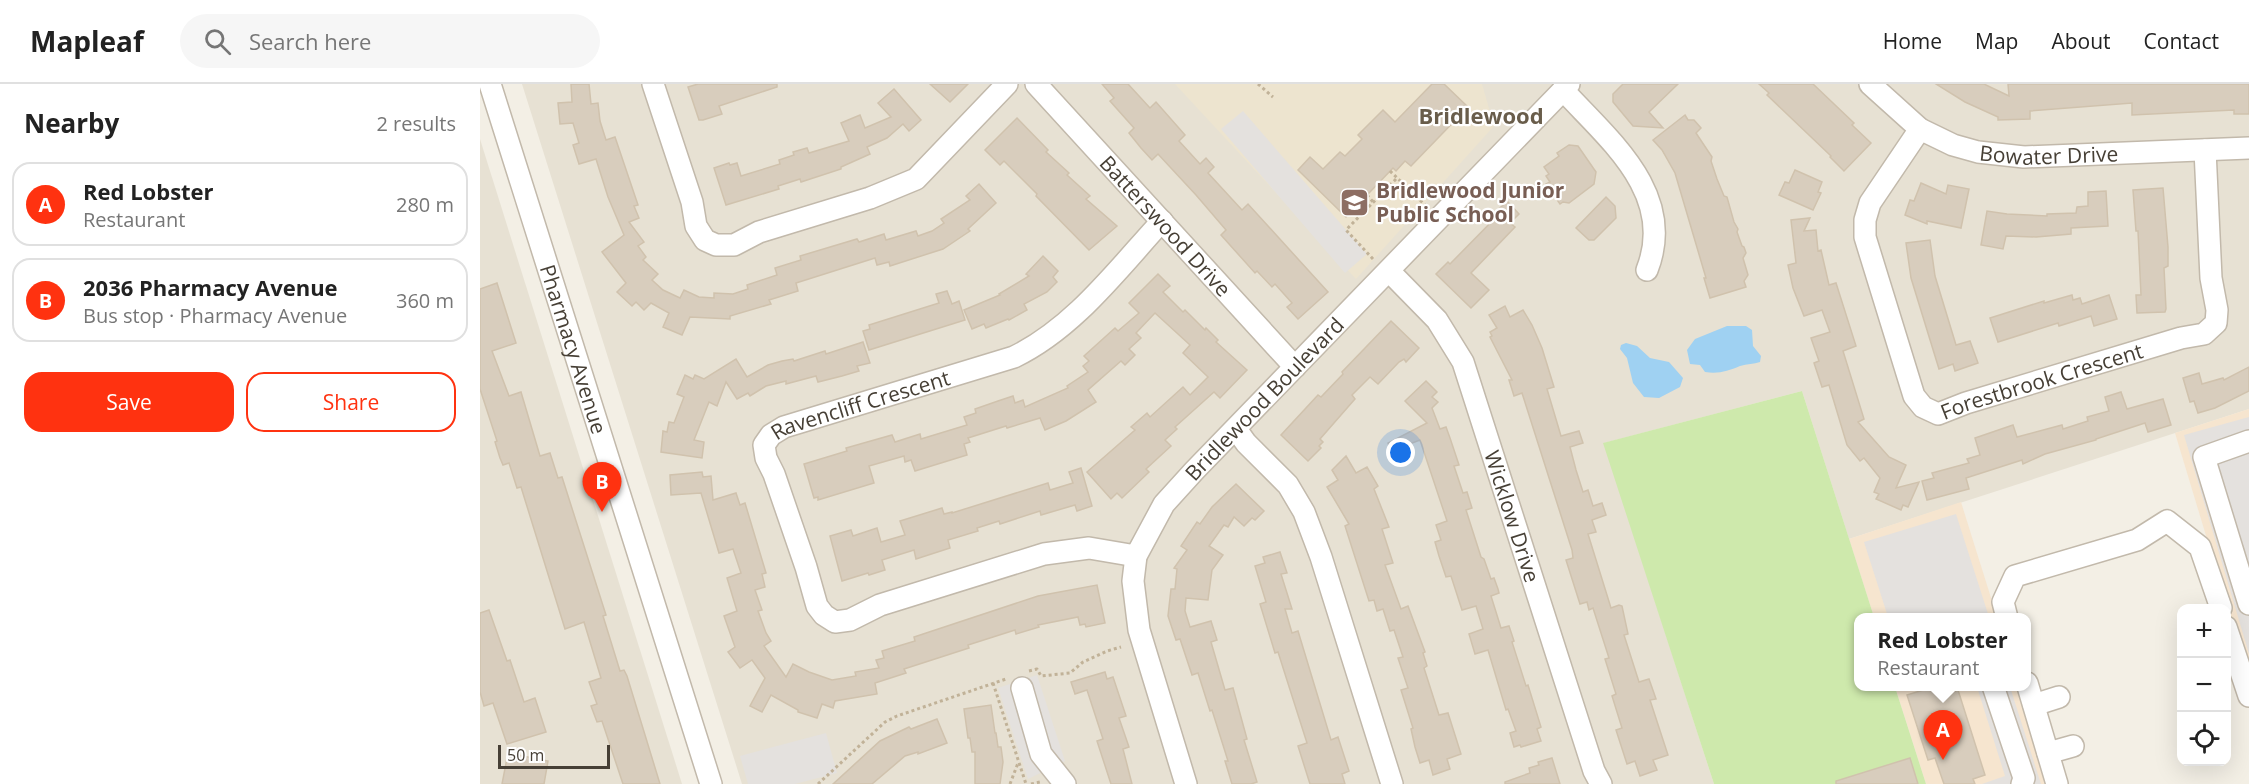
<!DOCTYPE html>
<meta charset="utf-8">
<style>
body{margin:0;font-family:"Open Sans",sans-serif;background:#f6f6f6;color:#222}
.controls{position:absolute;right:18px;bottom:18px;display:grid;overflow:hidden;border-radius:12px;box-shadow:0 6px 24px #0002}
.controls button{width:54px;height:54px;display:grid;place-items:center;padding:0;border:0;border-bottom:2px solid #e0e0e0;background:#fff;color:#222;font:30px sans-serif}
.scale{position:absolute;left:18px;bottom:15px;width:112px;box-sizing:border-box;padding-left:6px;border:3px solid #463f35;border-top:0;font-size:16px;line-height:21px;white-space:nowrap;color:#463f35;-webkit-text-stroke:4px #fff;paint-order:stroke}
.you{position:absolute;left:921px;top:369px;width:21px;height:21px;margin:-15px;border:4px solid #fff;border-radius:50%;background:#1a73e8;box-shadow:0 0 0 9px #1a73e833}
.badge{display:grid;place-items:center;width:39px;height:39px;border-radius:50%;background:#ff3210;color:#fff;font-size:20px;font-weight:700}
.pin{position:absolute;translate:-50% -50px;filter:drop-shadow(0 2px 3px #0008)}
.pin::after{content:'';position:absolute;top:32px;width:21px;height:18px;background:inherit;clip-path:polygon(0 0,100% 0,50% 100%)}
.popup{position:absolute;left:1374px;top:529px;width:177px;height:78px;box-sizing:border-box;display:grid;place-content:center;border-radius:12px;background:#fff;filter:drop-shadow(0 2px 4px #0005);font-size:20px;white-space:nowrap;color:#767676}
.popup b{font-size:22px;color:#222}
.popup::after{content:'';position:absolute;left:50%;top:100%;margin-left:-12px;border:12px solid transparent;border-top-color:#fff}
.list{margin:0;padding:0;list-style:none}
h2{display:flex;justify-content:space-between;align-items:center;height:78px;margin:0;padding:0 24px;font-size:26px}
h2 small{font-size:20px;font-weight:400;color:#767676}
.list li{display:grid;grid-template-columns:39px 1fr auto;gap:18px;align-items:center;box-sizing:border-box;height:84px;margin:0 12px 12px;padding:0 12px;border:2px solid #e0e0e0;border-radius:18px}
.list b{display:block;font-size:22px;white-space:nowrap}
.list p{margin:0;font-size:20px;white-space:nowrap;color:#767676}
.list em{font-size:20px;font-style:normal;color:#767676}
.actions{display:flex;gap:12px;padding:18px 24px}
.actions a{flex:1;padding:14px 0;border:2px solid #ff3210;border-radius:18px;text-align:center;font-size:21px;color:#ff3210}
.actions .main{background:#ff3210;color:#fff}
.icon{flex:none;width:33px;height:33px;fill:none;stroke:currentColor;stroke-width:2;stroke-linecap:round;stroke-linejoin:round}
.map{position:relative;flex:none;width:1769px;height:700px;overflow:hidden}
header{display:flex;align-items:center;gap:36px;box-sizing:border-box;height:84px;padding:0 30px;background:#fff;border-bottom:2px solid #e0e0e0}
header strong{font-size:28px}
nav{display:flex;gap:33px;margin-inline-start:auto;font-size:21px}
.search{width:420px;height:54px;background:#f6f6f6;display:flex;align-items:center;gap:15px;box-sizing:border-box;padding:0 21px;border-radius:33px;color:#767676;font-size:22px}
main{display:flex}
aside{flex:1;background:#fff}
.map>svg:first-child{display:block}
.residential{fill:#e7e1d3}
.commercial{fill:#f6e5cf}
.education{fill:#ede4cf}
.green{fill:#cee9ac}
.parking{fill:#e4e1de}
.water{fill:#9fd1f2}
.building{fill:#d8cdbd;stroke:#d0c2ad;stroke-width:1.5}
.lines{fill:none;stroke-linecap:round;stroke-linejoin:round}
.minor-casing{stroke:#c2b9ab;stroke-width:24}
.path{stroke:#c1b298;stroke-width:3;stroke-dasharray:3 3;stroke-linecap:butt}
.minor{stroke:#fff;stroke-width:21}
.labels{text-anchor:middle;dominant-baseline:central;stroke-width:4.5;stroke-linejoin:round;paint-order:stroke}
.street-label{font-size:21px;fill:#463f35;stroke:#fff}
.education-label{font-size:21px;font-weight:bold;fill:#785e54;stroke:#fff;text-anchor:start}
.neighbourhood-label{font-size:22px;font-weight:bold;fill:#695d4b;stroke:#fff}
</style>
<header>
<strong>Mapleaf</strong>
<div class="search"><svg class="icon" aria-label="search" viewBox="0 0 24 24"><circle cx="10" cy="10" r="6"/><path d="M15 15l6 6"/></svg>Search here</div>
<nav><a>Home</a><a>Map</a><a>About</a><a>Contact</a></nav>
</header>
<main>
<aside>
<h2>Nearby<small>2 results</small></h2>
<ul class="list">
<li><span class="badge">A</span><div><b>Red Lobster</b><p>Restaurant</p></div><em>280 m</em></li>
<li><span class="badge">B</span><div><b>2036 Pharmacy Avenue</b><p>Bus stop · Pharmacy Avenue</p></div><em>360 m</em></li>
</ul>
<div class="actions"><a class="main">Save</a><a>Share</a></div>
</aside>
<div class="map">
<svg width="1769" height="700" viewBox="0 0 1769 700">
<rect width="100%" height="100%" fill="#f3efe5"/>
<!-- residential -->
<g class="residential">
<polygon points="42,0 1769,0 1769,325 1369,455 1322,307 1124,359 1234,700 262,700"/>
<polygon points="0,55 202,700 0,700"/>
</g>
<!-- commercial -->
<g class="commercial">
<polygon points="1769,325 1769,594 1695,349"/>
<polygon points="1481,418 1517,533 1394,533 1369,455"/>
<polygon points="1415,603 1539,603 1569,700 1446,700"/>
</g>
<!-- education -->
<polygon class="education" points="695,0 1002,0 1014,42 876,195"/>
<!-- green -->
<polygon class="green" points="1322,307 1394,533 1379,534 1379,602 1415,603 1446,700 1234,700 1123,359"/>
<!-- parking -->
<g class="parking">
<polygon points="763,27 887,170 865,189 741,45"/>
<polygon points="1769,333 1769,570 1704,351"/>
<polygon points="1476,430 1509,533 1408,533 1384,458"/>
<polygon points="557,591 585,677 548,695 518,604"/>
<polygon points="1497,603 1530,603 1561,700 1502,700 1525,692"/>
<polygon points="346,649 357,689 315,700 268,700 260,672"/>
</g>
<!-- water -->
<g class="water">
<path d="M1247,242H1266L1272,246L1273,262L1281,272L1280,278C1274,280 1267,280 1260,282C1248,287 1239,290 1225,288L1220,281L1210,280L1207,266L1215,255Z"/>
<polygon points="1146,259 1157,262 1170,274 1189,278 1203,294 1200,303 1179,314 1164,313 1153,299 1147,274 1140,265 1141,261"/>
</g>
<!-- building -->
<g class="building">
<polygon points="91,0 109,0 111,20 118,19 120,37 126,56 135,53 158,121 154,122 159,134 149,138 164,158 158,162 166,173 163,176 178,190 172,196 183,206 200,214 204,206 219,213 234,214 234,209 253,210 268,205 267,201 297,191 295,184 321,176 320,172 377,155 379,158 404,150 406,156 436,147 438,152 452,147 464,139 461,135 490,116 486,112 499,100 516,119 488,145 490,147 463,165 410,182 409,178 397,181 395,174 316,199 318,207 289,216 291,220 250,232 250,235 210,233 202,251 183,243 189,229 171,219 164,226 156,218 152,222 137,208 146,199 122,168 144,151 128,113 116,75 99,80 93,61 99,59 93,39 80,40 78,19 92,18"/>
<polygon points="218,0 297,0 297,3 239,22 242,30 223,36 219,36 208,3"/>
<polygon points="450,0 488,0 470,18"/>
<polygon points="622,0 648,0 670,24 676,18 705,51 699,57 720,80 726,74 734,83 728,89 762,126 768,120 848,208 818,235 807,223 812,219 795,200 792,203 777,187 775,189 741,151 746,146 716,111 678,70 672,76 661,64 649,49 654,44 630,17 634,14"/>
<polygon points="952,0 964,0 988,23 931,82 925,77 916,87 913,84 866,133 818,86 830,73 843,85 860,68 865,72 882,55 878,51 903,26 915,38"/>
<polygon points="1143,0 1198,0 1169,28 1183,44 1153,42 1133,18 1133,10"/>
<polygon points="1279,0 1333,0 1374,39 1372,41 1391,59 1364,87 1350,73 1351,72 1287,11 1289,9"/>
<polygon points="1456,0 1504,0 1529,12 1528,0 1769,0 1769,30 1754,30 1754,26 1652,31 1652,19 1550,27 1550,35 1518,36 1518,33 1485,18"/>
<polygon points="414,5 441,36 429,47 423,40 407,54 387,63 390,70 361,83 361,85 321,98 320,95 298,102 299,105 246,121 234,84 249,79 250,81 257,79 261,92 300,80 299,76 314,71 313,68 327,64 329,69 369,57 361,39 380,31 385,44 411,33 398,19"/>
<polygon points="1205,31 1208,36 1214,36 1221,44 1216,49 1232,73 1231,77 1237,95 1244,112 1247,113 1254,138 1258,145 1257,148 1262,162 1264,163 1266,169 1263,174 1268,191 1264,197 1266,203 1230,214 1224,194 1226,194 1195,89 1182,66 1173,56"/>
<polygon points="537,34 568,66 566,68 589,89 587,91 610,112 606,115 637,142 609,166 556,112 557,110 524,77 520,81 505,66"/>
<polygon points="1089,61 1098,62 1116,88 1114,100 1089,119 1083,118 1080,120 1066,100 1070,98 1066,92 1069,90 1064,83 1079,72 1077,69"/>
<polygon points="1315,86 1342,98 1338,108 1341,109 1333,126 1299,111 1305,98 1309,99"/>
<polygon points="1441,99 1466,110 1468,101 1489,105 1481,144 1447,137 1447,140 1425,131 1430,116 1434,117"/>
<polygon points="1683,104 1688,163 1688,182 1684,184 1686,225 1685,228 1657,229 1656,211 1661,211 1658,147 1656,147 1653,106"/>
<polygon points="1626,107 1628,142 1591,144 1591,150 1556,153 1526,152 1523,165 1501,161 1507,127 1527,130 1567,132 1567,130 1596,129 1597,123 1608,122 1608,108"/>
<polygon points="1126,113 1135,122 1136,134 1114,156 1109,156 1096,144"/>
<polygon points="1027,117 1039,130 1030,139 1035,143 991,189 1009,206 991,224 956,190 968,178 970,180 1020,129 1017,127"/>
<polygon points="1330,134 1324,147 1336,146 1338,167 1341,166 1349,201 1356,199 1376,262 1363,267 1384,335 1378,338 1409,373 1426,381 1416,404 1439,398 1428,423 1423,421 1421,426 1396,415 1399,410 1394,408 1400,394 1384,374 1380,377 1367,361 1349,301 1342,303 1334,279 1339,277 1331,254 1350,248 1342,226 1324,232 1313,204 1308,181 1316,179 1311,136"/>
<polygon points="1450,156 1455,192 1476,261 1490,257 1498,279 1475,287 1473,280 1459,285 1431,194 1426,159"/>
<polygon points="563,172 578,187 573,193 577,198 567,208 544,220 547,226 529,236 528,235 506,244 504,240 492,245 484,226 520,211 519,210 549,192 546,190"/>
<polygon points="678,190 690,202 683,208 703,228 705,226 725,246 726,244 738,256 736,258 767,286 740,314 734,308 695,343 697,345 685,356 691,362 666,385 669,388 642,414 637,409 631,415 607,388 655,346 651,343 667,329 670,333 703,303 710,311 728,293 703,269 710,261 675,229 656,249 661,254 649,265 655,271 645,281 641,277 608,306 616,318 586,337 565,346 560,334 527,344 526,342 488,354 490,358 484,360 487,371 435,387 431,376 425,378 424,372 389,382 394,399 338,416 338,413 334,414 324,380 367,367 366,364 412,351 415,358 440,350 441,355 487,341 484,333 496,329 495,325 518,317 533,312 535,319 543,316 545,323 588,304 587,302 608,288 603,282 609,277 604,272 635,244 638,247 659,229 649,219"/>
<polygon points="17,199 36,259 12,267 29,312 41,308 60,372 70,369 78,394 82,393 126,531 123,532 140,587 144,586 147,592 180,700 143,700 122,637 117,638 111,622 117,620 109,598 121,594 104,538 85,545 41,403 37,404 29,379 23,381 20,374 15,358 17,357 0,305 0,205"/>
<polygon points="467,207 472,220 479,217 485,236 389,266 383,247 390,245 389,241 459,219 456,210"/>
<polygon points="1592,211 1593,216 1600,214 1602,220 1629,211 1637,235 1614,242 1611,232 1579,242 1578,239 1518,258 1510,234 1564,217 1564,219"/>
<polygon points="1025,222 1030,233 1043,226 1052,241 1062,264 1074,303 1067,305 1081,352 1099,347 1103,359 1090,363 1096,386 1103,408 1108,406 1113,422 1122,419 1126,431 1112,436 1116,448 1108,450 1131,524 1139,521 1142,522 1148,550 1144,551 1159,598 1169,595 1176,615 1170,616 1188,671 1173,676 1177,686 1160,692 1155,677 1147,680 1136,646 1142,644 1132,612 1136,610 1125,575 1129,574 1113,524 1109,526 1107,518 1100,520 1086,476 1093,474 1092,466 1042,309 1034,312 1029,296 1032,296 1010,253 1012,252 1010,248 1017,244 1009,231"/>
<polygon points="911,237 939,264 926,278 924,275 919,278 898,300 890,293 872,311 875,315 840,355 843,358 839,362 841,364 828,377 801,351 838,311 841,313 863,290 862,288"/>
<polygon points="383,258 390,279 377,282 379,287 362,292 338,298 336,292 306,300 306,297 286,302 270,312 268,309 257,315 246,298 237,322 229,318 214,356 224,358 222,374 181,368 183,347 187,348 189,338 194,339 204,313 197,310 205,291 213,295 215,291 224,295 256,275 267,293 288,281 302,277 313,275 314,277 345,267 346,270"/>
<polygon points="1769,283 1769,307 1735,324 1718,329 1714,317 1710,318 1703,294 1719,289 1722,300 1743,294 1744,296"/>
<polygon points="946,297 957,308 952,313 958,318 952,324 960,345 966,343 970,354 979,381 974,382 983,409 987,408 992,424 986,426 1001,473 1004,475 1011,495 1014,494 1018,505 1019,509 1011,512 1021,544 1029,542 1034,557 1032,558 1046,602 1048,601 1061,643 1057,645 1061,657 1041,663 1040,661 1034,663 1030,649 1036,647 1028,625 1026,626 1008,566 995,570 989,550 1003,545 996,522 982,526 971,492 966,493 959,472 955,458 961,456 956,441 967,437 940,356 911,367 908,359 947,339 925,317"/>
<polygon points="1641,308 1647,325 1683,315 1691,341 1668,348 1665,339 1616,355 1616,356 1565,370 1543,380 1542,376 1486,394 1489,405 1447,416 1442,397 1454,394 1452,389 1489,379 1487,375 1500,371 1495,354 1533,341 1537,353 1582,341 1583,345 1608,337 1607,333 1629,327 1625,313"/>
<polygon points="866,372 876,389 887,383 898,402 894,405 909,443 902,445 913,479 905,481 921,525 928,522 945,568 943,569 947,582 944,584 959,631 968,629 981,670 967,675 970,685 953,691 949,676 940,679 935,663 931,645 933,644 921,606 928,604 918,574 923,573 914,546 910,547 903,525 897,527 894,516 889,517 865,442 869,440 847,403 858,396 852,386"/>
<polygon points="601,384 612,422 597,427 595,421 561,431 560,427 520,440 519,437 497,444 498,447 468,456 470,464 436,475 434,466 402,476 405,486 389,491 388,489 362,497 350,452 371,446 373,452 397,444 401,458 425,451 420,437 462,424 464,430 472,428 472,429 568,399 570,406 593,399 589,388"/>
<polygon points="222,388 223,393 231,392 233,416 256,409 260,421 265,419 286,489 282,490 285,503 275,506 282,526 278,527 286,549 291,557 284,562 306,593 313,580 329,588 352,596 376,592 375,588 399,584 396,576 404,574 402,567 435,557 434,553 558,512 617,501 625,539 606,543 605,540 600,541 598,533 558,541 559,543 536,550 535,546 488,561 489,564 424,585 426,589 395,599 397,610 355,617 353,624 342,620 337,634 318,628 318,626 291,611 282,628 270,622 285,594 272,576 260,584 248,568 255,563 244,532 257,527 247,494 261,489 253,465 239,469 221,409 191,411 190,391"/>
<polygon points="756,400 784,427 775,436 772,434 764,442 754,433 748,443 744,441 729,462 743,471 732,486 728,516 706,514 705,527 710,543 731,537 737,556 731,558 745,606 753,604 767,655 764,656 777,698 771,700 752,700 745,677 748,677 732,626 730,627 718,589 712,591 700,555 696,556 688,532 691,505 695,505 697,485 694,484 707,466 701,462 717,438 720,440 732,423"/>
<polygon points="800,468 807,489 801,490 812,525 805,525 812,549 818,547 851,656 858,653 869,687 862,690 865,700 830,700 818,662 827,659 798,568 795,569 780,520 786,518 775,482 785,479 783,473"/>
<polygon points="9,526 27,577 30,576 44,618 55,614 66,648 27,660 13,619 4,622 0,608 0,529"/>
<polygon points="625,588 627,595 633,593 646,632 639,634 649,663 643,665 652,700 631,700 617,657 623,655 607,606 595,610 591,598"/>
<polygon points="1453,603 1458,603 1461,612 1478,606 1505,691 1493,695 1495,700 1464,700 1455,674 1448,676 1427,611"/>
<polygon points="511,621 515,649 516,649 518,663 521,663 523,678 520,700 495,700 495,668 492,668 490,654 488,654 484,625"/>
<polygon points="457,635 467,659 438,670 438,668 425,672 392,700 353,700 400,657 429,643 431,645"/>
<polygon points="28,669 68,677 64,700 22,700"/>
<polygon points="1072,674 1080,700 1025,700 1025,698 1050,689 1049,684 1059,681 1058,678"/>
<polygon points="1430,674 1438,700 1356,700 1356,697"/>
</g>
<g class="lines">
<defs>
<g id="minor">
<path id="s1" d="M10,0L231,700"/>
<polyline points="173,0 212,118 216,142 225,156 236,161 254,161 279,148 390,114 436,95 527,0"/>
<path id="s2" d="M556,0L815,283"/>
<path id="s3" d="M1390,0L1440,45L1473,61L1498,68L1544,73L1769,64"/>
<path d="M1083,6C1129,56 1197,110 1167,186"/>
<path id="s4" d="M1440,45L1390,119L1385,136V153L1434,312L1443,323L1458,330L1486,319L1701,254L1724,250L1736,239L1737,226L1731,194L1725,66"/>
<path id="s5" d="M909,187L957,236L983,278L1114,687L1121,700"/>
<polyline points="756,345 766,359 808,401 824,428 841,473 912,700"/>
<polyline points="1769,357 1724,373 1769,520"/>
<path id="s6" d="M656,472L609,464L564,470L400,521L370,536L355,538L344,531L337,522L326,483L294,390L286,374L284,361L291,351L304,343L534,273C594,244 637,186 682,137"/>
<polyline points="1527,534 1523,518 1535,492 1657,456 1687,437 1720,463 1741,524"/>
<polyline points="1746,543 1769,612"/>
<polyline points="1547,599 1577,700"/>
<polyline points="1513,602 1544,694 1542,700"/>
<polyline points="542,604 561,670 585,700"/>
<polyline points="1554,621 1579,613"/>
<polyline points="1568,669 1593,662"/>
<path id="s7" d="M706,700L659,546L653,497L656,472L684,420L714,387L1089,0"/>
</g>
</defs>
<!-- minor casing -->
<use href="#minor" class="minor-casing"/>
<!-- path -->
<g class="path">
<polyline points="778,0 793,13"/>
<polyline points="910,87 945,121"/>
<polyline points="887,111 893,118"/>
<polyline points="893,175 866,146 917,94"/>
<polyline points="549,587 557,585 561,592 590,589 603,578 627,567 641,563"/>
<polyline points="513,599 546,700"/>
<polyline points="338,700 405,638 417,632 526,595"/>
<polyline points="530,700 538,679"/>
<polyline points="551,700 560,698"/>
</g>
<!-- minor -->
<use href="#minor" class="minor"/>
</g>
<!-- icons -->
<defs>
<symbol id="school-square" viewBox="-11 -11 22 22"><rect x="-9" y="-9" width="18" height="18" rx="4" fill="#8d6e63" stroke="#fff"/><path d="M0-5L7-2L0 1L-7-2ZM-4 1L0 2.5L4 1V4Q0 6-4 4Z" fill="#fff"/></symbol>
</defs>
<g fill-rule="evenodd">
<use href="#school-square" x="858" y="102" width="33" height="33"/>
</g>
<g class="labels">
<!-- street labels -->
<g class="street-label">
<text stroke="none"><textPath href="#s3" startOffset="201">Bowater Drive</textPath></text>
<text stroke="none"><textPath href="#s2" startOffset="192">Batterswood Drive</textPath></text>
<text stroke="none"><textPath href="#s1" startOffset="278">Pharmacy Avenue</textPath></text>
<text stroke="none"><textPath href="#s4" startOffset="430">Forestbrook Crescent</textPath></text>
<text stroke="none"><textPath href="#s7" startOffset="440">Bridlewood Boulevard</textPath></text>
<text stroke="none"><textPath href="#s6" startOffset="615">Ravencliff Crescent</textPath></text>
<text stroke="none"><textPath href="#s5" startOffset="280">Wicklow Drive</textPath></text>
</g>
<!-- education labels -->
<g class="education-label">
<text x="896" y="106">Bridlewood Junior<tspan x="896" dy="24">Public School</tspan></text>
</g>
<!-- neighbourhood labels -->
<g class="neighbourhood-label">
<text x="1001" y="31">Bridlewood</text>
</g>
</g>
</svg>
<div class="controls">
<button>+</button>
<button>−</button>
<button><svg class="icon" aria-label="locate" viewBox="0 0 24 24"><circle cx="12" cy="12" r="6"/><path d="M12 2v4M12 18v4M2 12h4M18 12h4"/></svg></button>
</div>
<div class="scale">50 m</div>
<div class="you"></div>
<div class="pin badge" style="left:1463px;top:676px">A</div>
<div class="popup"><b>Red Lobster</b>Restaurant</div>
<div class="pin badge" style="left:122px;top:428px">B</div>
</div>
</main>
